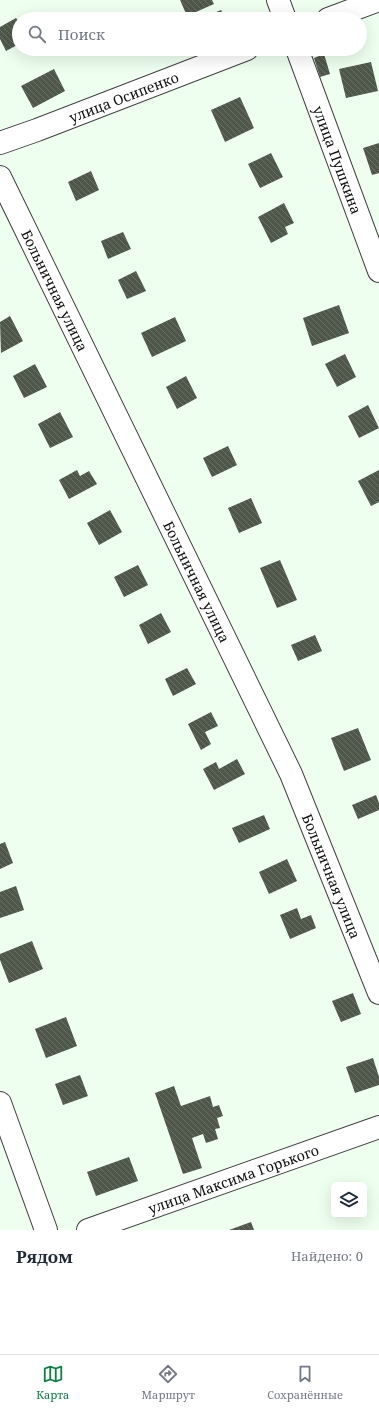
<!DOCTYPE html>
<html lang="ru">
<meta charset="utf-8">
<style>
body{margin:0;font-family:"Noto Serif",serif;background:#f2f2f3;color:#1f2937}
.controls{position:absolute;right:12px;bottom:12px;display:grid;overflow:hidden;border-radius:6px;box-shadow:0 4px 16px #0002}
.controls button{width:36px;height:36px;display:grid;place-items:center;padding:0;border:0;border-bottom:1px solid #e0e1e3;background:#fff;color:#1f2937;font:20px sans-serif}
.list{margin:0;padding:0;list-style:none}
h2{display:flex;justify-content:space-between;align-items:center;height:52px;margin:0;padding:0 16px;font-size:17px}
h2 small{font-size:13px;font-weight:400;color:#747a83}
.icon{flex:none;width:22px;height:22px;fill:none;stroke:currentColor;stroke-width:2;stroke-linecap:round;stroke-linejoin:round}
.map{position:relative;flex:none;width:379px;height:1230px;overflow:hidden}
.search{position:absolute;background:#fff;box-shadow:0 4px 16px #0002;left:12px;right:12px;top:12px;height:44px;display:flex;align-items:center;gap:10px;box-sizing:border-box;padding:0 14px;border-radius:22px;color:#747a83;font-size:15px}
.sheet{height:124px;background:#fff}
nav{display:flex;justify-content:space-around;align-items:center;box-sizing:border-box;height:56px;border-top:1px solid #e0e1e3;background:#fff;font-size:11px;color:#747a83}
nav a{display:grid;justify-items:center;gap:2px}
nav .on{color:#0b8043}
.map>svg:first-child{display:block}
.building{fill:url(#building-back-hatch)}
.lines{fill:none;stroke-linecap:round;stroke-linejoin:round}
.minor-casing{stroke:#414141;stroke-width:24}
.minor{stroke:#fff;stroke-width:22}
.labels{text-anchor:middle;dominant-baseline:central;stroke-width:4;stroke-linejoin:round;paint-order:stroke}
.street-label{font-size:14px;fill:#0e0e0e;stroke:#fff}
</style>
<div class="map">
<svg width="379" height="1230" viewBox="0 0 379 1230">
<defs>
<pattern id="building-back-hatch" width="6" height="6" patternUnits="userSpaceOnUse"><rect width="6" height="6" fill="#4f574a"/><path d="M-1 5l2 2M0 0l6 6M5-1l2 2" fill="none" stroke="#696f65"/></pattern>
</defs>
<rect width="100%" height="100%" fill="#eeffef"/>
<!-- building -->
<g class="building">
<polygon points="180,0 212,0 214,4 187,16"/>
<polygon points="221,10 226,19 200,19"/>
<polygon points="16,18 19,22 19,44 6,51 0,39 0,27"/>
<polygon points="324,54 330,74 320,77 314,58"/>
<polygon points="371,62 378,91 346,98 339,69"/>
<polygon points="54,69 65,91 33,108 21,86"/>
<polygon points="240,97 254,128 225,142 211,110"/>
<polygon points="379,143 379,173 372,175 363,148"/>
<polygon points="271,153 283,177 260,188 248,164"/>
<polygon points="91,171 99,190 76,201 68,182"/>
<polygon points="284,203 294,223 285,227 288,234 271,243 258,217"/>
<polygon points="123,232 131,249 108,259 101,241"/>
<polygon points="136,271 146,291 127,299 118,280"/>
<polygon points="339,305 349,333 312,346 303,318"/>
<polygon points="10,316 23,341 1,353 0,322"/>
<polygon points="175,317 186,341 152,357 141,333"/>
<polygon points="345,354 356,377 337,387 325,364"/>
<polygon points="35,364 47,387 24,398 13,376"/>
<polygon points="186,376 197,398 177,409 166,387"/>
<polygon points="368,405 379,428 359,438 348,416"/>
<polygon points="60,412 73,437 50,448 38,424"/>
<polygon points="228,446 237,465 212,477 203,458"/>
<polygon points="77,470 80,476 89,471 97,484 69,499 59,480"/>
<polygon points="379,470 379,502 371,506 358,481"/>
<polygon points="251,498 262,523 239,533 228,508"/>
<polygon points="110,510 122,532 99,545 87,523"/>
<polygon points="280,560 297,600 277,608 260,568"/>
<polygon points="138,565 148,585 124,597 114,577"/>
<polygon points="161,613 171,632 148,644 139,625"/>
<polygon points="315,635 322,651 298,661 291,645"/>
<polygon points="187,668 196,684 173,696 165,679"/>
<polygon points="211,712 218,726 205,732 211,744 201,750 188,724"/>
<polygon points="358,728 371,760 344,771 331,738"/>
<polygon points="237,759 245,774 214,790 203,769 216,762 219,769"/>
<polygon points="376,795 379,803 379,810 358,819 352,805"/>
<polygon points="264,815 270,829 239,843 232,828"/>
<polygon points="5,842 13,863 0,869 0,844"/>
<polygon points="287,859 297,881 269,894 259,872"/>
<polygon points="16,886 24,910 0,918 0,892"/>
<polygon points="297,908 301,919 311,915 316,928 290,939 280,915"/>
<polygon points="32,941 43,969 9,983 0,960 0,954"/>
<polygon points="353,993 361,1014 341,1022 332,1001"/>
<polygon points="66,1017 77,1046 46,1058 35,1029"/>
<polygon points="373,1058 379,1077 379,1085 355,1093 346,1067"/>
<polygon points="80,1075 88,1096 63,1105 55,1084"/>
<polygon points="174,1086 181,1106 210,1096 213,1107 219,1105 223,1116 217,1118 220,1128 215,1129 218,1139 206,1143 203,1134 192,1138 202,1168 183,1174 155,1093"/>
<polygon points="129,1157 138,1181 96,1196 87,1172"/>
<polygon points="251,1222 254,1230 229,1230"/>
</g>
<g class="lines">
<defs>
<g id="minor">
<polyline points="278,0 285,19"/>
<polyline points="328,19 379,0"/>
<path id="s1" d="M297,49L379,271"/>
<path id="s2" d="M0,143L37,130L247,49"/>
<path id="s3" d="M0,177L291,774L379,993"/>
<polyline points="0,1103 46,1230"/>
<path id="s4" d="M88,1230L379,1127"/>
</g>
</defs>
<!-- minor casing -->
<use href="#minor" class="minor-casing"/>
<!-- minor -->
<use href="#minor" class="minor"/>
</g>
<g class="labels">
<!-- street labels -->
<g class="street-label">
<text stroke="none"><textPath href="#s2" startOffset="132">улица Осипенко</textPath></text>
<text stroke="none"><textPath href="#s1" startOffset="118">улица Пушкина</textPath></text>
<text stroke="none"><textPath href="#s3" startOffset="126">Больничная улица</textPath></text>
<text stroke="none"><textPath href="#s3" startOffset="450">Больничная улица</textPath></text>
<text stroke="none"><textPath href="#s3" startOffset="774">Больничная улица</textPath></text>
<text stroke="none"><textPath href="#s4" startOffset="154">улица Максима Горького</textPath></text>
</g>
</g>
</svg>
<div class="controls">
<button><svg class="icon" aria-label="layers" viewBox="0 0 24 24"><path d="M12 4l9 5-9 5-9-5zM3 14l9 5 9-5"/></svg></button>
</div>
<div class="search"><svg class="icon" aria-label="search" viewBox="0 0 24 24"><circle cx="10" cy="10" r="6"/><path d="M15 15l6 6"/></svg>Поиск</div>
</div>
<section class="sheet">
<h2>Рядом<small>Найдено: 0</small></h2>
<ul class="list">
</ul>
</section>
<nav>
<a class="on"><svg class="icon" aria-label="map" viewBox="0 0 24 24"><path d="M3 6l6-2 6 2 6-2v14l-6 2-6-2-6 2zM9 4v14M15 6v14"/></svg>Карта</a>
<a><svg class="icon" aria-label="directions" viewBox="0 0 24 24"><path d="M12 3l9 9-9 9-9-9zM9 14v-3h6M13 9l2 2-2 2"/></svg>Маршрут</a>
<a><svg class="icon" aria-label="saved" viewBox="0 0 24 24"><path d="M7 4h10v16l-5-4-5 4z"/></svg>Сохранённые</a>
</nav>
